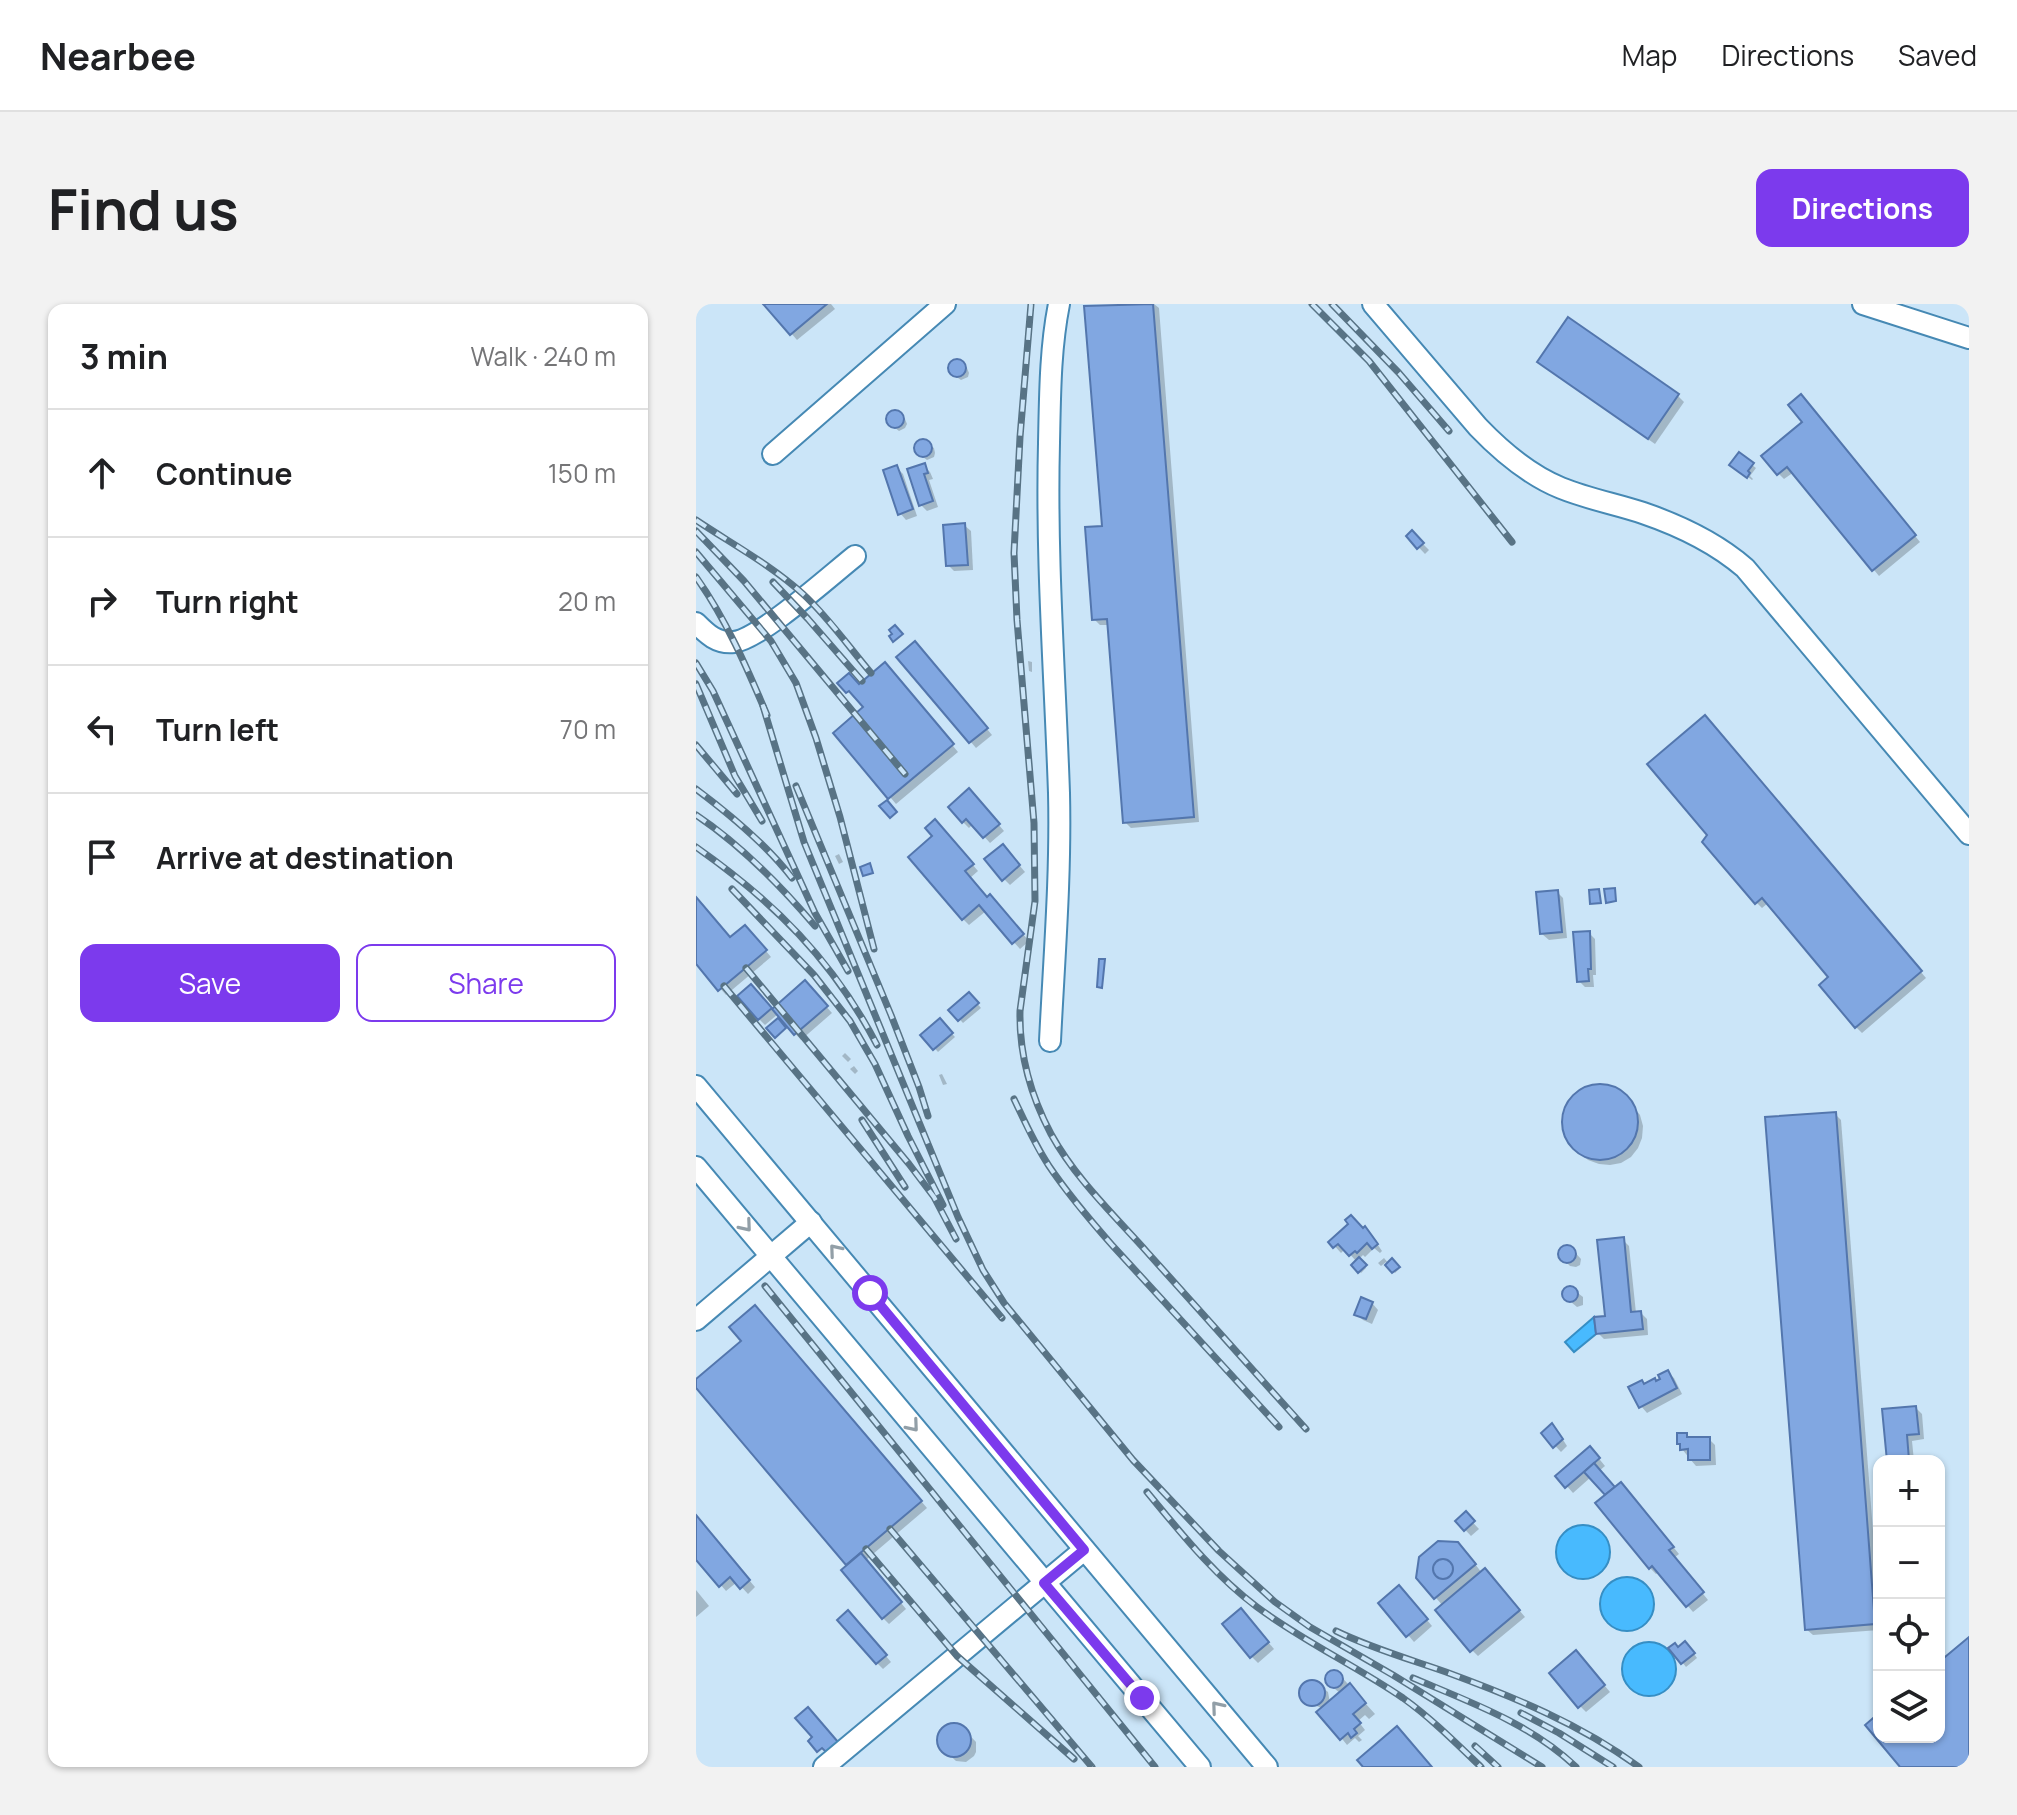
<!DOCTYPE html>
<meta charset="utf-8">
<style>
body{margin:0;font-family:Manrope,sans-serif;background:#f2f2f2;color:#202124}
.controls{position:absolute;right:24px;bottom:24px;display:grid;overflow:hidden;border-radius:16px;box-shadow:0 2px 6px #0004}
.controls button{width:72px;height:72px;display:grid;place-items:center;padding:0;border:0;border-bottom:2px solid #e0e0e0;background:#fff;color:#202124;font:40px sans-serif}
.stop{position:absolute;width:24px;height:24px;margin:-18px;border:6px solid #7c3aed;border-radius:50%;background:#fff}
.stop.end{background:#7c3aed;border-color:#fff;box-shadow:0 2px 8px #0008}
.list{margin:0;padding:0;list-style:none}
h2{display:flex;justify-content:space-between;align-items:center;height:104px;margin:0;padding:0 32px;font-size:34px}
h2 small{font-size:26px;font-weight:400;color:#757577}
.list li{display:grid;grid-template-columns:52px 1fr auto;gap:24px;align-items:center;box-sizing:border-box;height:128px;padding:0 32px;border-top:2px solid #e0e0e0}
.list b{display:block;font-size:30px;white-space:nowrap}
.list em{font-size:26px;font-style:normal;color:#757577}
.actions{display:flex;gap:16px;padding:24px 32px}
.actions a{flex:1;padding:18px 0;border:2px solid #7c3aed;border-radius:16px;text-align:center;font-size:28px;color:#7c3aed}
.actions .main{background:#7c3aed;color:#fff}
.icon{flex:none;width:44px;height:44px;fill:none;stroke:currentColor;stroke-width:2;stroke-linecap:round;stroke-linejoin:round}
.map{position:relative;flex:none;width:1273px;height:1463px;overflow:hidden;border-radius:16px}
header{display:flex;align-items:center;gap:48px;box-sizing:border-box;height:112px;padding:0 40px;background:#fff;border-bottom:2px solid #e0e0e0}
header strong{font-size:38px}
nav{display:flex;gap:44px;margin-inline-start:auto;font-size:28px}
.intro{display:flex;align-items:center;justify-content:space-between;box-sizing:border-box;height:192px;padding:0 48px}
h1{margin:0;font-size:56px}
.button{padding:20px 36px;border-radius:16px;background:#7c3aed;color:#fff;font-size:28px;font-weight:700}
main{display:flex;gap:48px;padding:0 48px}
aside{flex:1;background:#fff;border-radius:16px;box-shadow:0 2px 6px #0004}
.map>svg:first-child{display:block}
.water{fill:#48bafe;stroke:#368ec4;stroke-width:2}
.shadow{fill:#0003}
.building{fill:#81a7e1;stroke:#5376ad;stroke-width:2}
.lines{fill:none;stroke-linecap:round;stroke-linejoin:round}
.minor-casing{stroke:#4689b4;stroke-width:24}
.minor{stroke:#fff;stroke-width:20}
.rail-casing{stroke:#587385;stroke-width:7}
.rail{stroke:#cbe5f8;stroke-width:4;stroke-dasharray:12;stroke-linecap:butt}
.oneway{stroke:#929fa7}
.route{stroke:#7c3aed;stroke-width:10}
</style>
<header>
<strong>Nearbee</strong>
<nav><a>Map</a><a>Directions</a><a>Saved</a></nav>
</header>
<div class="intro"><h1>Find us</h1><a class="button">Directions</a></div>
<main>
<aside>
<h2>3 min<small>Walk · 240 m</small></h2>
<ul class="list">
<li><svg class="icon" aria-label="ahead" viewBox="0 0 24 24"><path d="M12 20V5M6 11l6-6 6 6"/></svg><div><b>Continue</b></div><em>150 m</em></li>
<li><svg class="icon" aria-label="right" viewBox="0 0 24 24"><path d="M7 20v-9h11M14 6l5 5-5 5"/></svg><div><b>Turn right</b></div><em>20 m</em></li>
<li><svg class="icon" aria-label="left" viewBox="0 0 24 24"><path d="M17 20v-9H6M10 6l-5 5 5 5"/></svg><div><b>Turn left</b></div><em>70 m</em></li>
<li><svg class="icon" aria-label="arrive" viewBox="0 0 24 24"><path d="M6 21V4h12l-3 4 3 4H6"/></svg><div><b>Arrive at destination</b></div></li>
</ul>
<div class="actions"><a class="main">Save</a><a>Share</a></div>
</aside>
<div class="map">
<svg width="1273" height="1463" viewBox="0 0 1273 1463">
<rect width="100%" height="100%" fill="#cbe5f8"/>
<!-- water -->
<g class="water">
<polygon points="898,1013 900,1030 878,1048 869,1038"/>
<circle cx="887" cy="1248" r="27"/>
<circle cx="931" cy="1300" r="27"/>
<circle cx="953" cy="1365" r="27"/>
</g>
<!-- shadow -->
<g class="shadow">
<polygon points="70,0 135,0 139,5 101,36"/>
<polygon points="434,0 458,0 463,4 503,518 435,524 429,518 414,321 404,321 398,315 408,223 390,4"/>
<polygon points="873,16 982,92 988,98 959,140 850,64 844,58"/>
<polygon points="260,57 271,64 273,69 272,73 265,76 256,70 254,66 256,59"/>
<polygon points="1111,99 1224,238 1183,272 1098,168 1088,175 1082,169 1109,119"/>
<polygon points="198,108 209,115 211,120 209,124 203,127 194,120 192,116 194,110"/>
<polygon points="226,137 238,144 239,149 238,153 231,156 223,150 220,143"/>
<polygon points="1056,161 1060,164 1054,172 1057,175 1056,176 1040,164"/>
<polygon points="228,162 234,168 237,175 233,176 242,203 231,207 225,201"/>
<polygon points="200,163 207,170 221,212 210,216 204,209"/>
<polygon points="268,221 275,227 277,266 258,267 252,261"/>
<polygon points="716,229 733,246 729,250 713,233"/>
<polygon points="225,346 296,431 280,444 203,353"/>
<polygon points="332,357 336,358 336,368 333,367"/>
<polygon points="195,367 262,448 200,500 140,429 170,404 160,392 158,394 144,379 163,382"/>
<polygon points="1014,420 1230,674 1166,729 1160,723 1135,674 1072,599 1066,604 1060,598 1013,531"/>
<polygon points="279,493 308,527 294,539 277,520 273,524 267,518"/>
<polygon points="245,524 282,567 274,574 292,595 300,599 333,637 324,645 290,607 273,621 267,615"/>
<polygon points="313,549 329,568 314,581 308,575"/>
<polygon points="143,550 147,558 143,560 139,552"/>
<polygon points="861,588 867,594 871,634 853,636 846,630"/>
<polygon points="0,595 35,636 55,629 75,653 30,691 0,657"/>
<polygon points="893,629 899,635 900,671 897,671 898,683 889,683 883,677"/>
<polygon points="109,679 136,709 105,736 82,710 69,721 63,715 55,682 77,707"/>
<polygon points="273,690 285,704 267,719 255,706"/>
<polygon points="244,717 259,733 242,748 227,731"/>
<polygon points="149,749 155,755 152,758 146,752"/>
<polygon points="158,762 162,767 159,770 154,765"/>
<polygon points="246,770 251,780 247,781 243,771"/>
<polygon points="901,783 912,783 922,787 931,795 944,811 947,822 946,834 942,844 935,853 925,859 914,861 903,860 892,856 883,848 871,831 868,821 869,810 874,800 881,791 890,785"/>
<polygon points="1139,810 1145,816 1183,1304 1183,1326 1117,1331 1110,1325"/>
<polygon points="667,926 675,931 686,947 684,949 678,944 669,953 667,951 663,955 670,964 665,969 658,961 661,958 649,945 645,949 635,938"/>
<polygon points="927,936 933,942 940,1009 945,1009 951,1015 952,1031 908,1035 902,1029 911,1014"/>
<polygon points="871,943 875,944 885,955 884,961 880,963 874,962 867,955 865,948"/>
<polygon points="688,954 693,960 696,957 703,965 699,969 690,958 685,962 682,959"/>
<polygon points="874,983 887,993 887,1001 881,1003 869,993 868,989"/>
<polygon points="676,999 682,1006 676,1020 667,1016 660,1010"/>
<polygon points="65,1009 231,1204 170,1256 210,1305 193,1320 187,1314 153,1262 0,1081 0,1078 48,1037"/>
<polygon points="971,1068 978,1074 986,1090 951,1109 945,1102 950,1082 961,1079"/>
<polygon points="1220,1104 1226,1110 1228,1135 1216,1137 1218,1157 1193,1157"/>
<polygon points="862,1128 871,1142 865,1148 848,1130"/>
<polygon points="990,1131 994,1135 1013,1135 1019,1141 1020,1161 1000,1162 994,1155 986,1145"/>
<polygon points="900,1151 909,1162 903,1167 919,1185 931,1187 983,1250 978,1254 1012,1296 997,1308 963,1268 960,1270 954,1264 912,1191 895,1173 877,1189 862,1172"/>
<polygon points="769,1210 783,1225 775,1232 761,1217"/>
<polygon points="0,1213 59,1283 52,1290 41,1278 30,1287 0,1252"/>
<polygon points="768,1246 786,1269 795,1273 829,1313 782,1352 776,1346 747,1302 722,1273"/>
<polygon points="0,1286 13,1302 0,1313"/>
<polygon points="709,1290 736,1322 718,1338 685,1299"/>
<polygon points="551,1313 578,1345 562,1359 556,1353"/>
<polygon points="158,1315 195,1358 187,1365 181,1359"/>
<polygon points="993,1343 1001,1354 990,1363 975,1344"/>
<polygon points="886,1355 914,1388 890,1408 884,1402"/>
<polygon points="637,1368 642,1369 679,1410 673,1415 669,1411 662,1417 669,1426 662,1432 666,1436 663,1438 659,1434 651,1441 624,1407 616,1404 624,1407 626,1404 610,1398 607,1394 605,1387 609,1380 619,1378 632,1388 634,1399 645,1390 632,1379 631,1375 633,1370"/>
<polygon points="262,1421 266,1423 280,1438 280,1448 278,1452 270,1458 260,1457 245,1443 244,1433 245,1429 252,1422"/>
</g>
<!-- building -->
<g class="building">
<polygon points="67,0 131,0 94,31"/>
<polygon points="457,0 498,513 427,519 411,315 396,316 389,223 406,222 388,2"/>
<polygon points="872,13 983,90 952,135 841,58"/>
<circle cx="261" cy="64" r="9"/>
<polygon points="1105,90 1220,231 1176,267 1091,163 1081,171 1065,152 1106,118 1092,101"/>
<circle cx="199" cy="115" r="9"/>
<circle cx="227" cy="144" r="9"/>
<polygon points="1043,148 1058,159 1052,167 1054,169 1051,174 1033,161"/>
<polygon points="229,159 232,169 228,170 237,197 223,202 211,165"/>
<polygon points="201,161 217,205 202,211 187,166"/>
<polygon points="269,219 272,261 250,262 247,221"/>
<polygon points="716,226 728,239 721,245 710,232"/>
<polygon points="199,321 207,330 197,338 193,332 196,330 193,326"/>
<polygon points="219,337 292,424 273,439 200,353"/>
<polygon points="189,358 258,440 192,495 137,429 167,403 153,387 150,389 141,379 153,369 163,380"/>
<polygon points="1009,411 1226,667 1159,724 1123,681 1132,673 1066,594 1059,600 1006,538 1011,531 951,460"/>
<polygon points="273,484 304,520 287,534 270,515 266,519 252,503"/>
<polygon points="191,496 201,508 194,514 183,502"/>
<polygon points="239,515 278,560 269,567 291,593 294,590 328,630 316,640 283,601 266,616 212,553 236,532 229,524"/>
<polygon points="307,540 324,561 306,577 288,555"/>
<polygon points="174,559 177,569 167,572 164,563"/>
<polygon points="919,584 920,597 910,599 908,585"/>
<polygon points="903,585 905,599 894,600 893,586"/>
<polygon points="862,586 866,628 844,630 840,588"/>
<polygon points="0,593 34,633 49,621 71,646 22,687 0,660"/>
<polygon points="894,627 895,665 892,665 893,677 881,678 877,628"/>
<polygon points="403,655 409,655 406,684 401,683"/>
<polygon points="109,676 132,702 98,731 76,705"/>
<polygon points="55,680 76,704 62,716 41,692"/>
<polygon points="273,688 283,699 262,717 252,706"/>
<polygon points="82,714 90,724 79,734 70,724"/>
<polygon points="244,714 257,729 237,746 224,731"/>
<circle cx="904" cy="818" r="38"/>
<polygon points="1140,808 1179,1320 1109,1326 1069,813"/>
<polygon points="655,911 667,924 669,922 682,940 676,945 671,939 661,949 659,947 653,952 642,940 637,944 632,938 652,920 649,916"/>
<polygon points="928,933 935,1008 945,1007 947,1025 900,1030 898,1013 909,1012 901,936"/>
<circle cx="871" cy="950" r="9"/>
<polygon points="663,953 671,961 662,969 655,961"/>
<polygon points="696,954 704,963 696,969 689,961"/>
<circle cx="874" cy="990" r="8"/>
<polygon points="665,993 677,998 670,1015 658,1011"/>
<polygon points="59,1001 226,1197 150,1261 0,1084 0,1075 45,1037 33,1023"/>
<polygon points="972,1066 981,1084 943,1104 932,1083 946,1076 948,1080 959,1074 960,1077 964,1075 962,1071"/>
<polygon points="1220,1102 1223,1130 1211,1131 1213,1156 1228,1155 1228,1157 1191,1157 1186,1105"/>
<polygon points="856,1119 867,1135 857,1144 845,1129"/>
<polygon points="981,1129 991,1129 991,1133 1014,1133 1014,1156 992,1156 992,1145 984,1146 984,1140 981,1140"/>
<polygon points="894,1142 904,1154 869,1184 859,1172"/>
<polygon points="898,1159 919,1183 909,1191 888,1168"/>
<polygon points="925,1178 978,1243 973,1246 1008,1288 990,1303 956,1262 953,1265 899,1199"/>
<polygon points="770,1207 779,1217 768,1227 759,1217"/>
<polygon points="0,1211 54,1276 44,1285 34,1273 23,1283 0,1256"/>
<polygon points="742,1237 762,1238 780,1260 738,1295 720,1274 723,1253"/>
<polygon points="165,1249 206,1298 186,1315 145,1266"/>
<circle cx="747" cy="1265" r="10"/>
<polygon points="789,1264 824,1306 774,1348 739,1306"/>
<polygon points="703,1281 732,1315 710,1333 682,1299"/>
<polygon points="545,1304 573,1338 554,1354 526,1320"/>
<polygon points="152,1306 191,1351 180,1360 141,1316"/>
<polygon points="1273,1333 1273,1463 1204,1463 1169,1421 1183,1409 1183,1433 1243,1433 1243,1358"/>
<polygon points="989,1337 999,1349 985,1360 972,1344 979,1339 982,1343"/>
<polygon points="880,1346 909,1381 882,1404 853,1369"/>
<circle cx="638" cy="1375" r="9"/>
<circle cx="616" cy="1389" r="13"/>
<polygon points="654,1379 670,1399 657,1410 665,1419 658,1425 661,1429 655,1434 652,1429 644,1436 620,1408"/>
<polygon points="112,1403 142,1438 130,1448 126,1444 121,1448 112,1437 116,1433 99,1414"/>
<circle cx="258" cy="1436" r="17"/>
<polygon points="701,1422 736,1463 667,1463 661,1456"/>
</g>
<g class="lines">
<defs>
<g id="minor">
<path d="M677,0L782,123C806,148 833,171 865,184C892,195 920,200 947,209C985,222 1019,238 1049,264L1273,530"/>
<polyline points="1167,0 1273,34"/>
<polyline points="77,150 249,0"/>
<path d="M0,319C11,330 21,340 38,338C64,335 135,271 159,252"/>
<path d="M354,737C358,655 365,572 363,489C359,372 350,256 353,139C354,93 354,45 363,0"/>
<polyline points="0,782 571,1463"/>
<polyline points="0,863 504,1463"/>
<polyline points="0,1016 115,918"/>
<polyline points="128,1463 388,1246"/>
</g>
</defs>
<!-- minor casing -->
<use href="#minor" class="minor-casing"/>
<!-- minor -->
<use href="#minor" class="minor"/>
<defs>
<g id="rail">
<path d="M335,0L324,133L318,249L321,316L338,519L339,597L324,707C323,750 335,792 355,830C379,874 418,911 451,948C504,1007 557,1066 610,1125"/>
<polyline points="616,0 673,57 816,238"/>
<polyline points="636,0 703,69 753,127"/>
<path d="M0,216C36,240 75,261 107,290C132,313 153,343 175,369"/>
<polyline points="0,227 48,277 209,470"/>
<polyline points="0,248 75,337 100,379 120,434 144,513 178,645"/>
<path d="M0,273C30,315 51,364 71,411"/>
<polyline points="77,278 112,315 166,377"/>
<polyline points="0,359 17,387 119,609 152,667"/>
<polyline points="0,380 39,472 66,517"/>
<polyline points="67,402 108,538 262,913 287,966 308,999 437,1156 523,1247 579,1298 614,1323 697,1371 846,1463"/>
<polyline points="0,441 41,490"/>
<polyline points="100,482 195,711 223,783 232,812"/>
<path d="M0,485C32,509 72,542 96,574"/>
<path d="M0,511C45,541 84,581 119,622"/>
<path d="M0,543C77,597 137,656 181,741"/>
<polyline points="36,585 118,671 154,717 179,760 212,832 247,901"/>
<polyline points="50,664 213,860 238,893 260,935"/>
<polyline points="28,682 306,1014"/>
<path d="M318,795C329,818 339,841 353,862C372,890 394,916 416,941L583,1123"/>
<polyline points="166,816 209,883"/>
<polyline points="69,982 459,1463"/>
<path d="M451,1188C485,1229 518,1271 561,1303C607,1337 660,1362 707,1394C735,1414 760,1439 785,1463"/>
<polyline points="194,1225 396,1463"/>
<polyline points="170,1245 261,1352 378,1455"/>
<path d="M640,1327C675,1344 713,1355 750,1368C818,1393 884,1420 943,1463"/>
<path d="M717,1374C774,1398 835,1420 880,1463"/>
<polyline points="825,1409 863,1429 917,1463"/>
<polyline points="779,1442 802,1463"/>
</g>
</defs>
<!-- rail casing -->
<use href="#rail" class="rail-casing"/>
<!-- rail -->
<use href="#rail" class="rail"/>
</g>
<!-- one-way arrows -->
<defs><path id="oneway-chevron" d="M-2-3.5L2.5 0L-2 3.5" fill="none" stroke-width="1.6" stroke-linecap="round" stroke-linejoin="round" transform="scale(2)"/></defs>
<g class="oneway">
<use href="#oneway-chevron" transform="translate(50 922) rotate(50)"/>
<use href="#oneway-chevron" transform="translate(139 946) rotate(-130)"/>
<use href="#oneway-chevron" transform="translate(217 1122) rotate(50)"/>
<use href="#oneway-chevron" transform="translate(521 1403) rotate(-130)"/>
</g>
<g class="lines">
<!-- route -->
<polyline class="route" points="174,989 388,1246 348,1279 446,1394"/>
</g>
</svg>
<div class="controls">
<button>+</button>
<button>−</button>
<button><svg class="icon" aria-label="locate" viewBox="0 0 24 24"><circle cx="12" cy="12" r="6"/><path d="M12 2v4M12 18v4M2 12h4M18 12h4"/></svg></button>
<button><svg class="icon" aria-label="layers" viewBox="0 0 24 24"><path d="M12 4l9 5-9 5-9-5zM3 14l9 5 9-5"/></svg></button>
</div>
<div class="stop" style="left:174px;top:989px"></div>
<div class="stop end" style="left:446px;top:1394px"></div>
</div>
</main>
